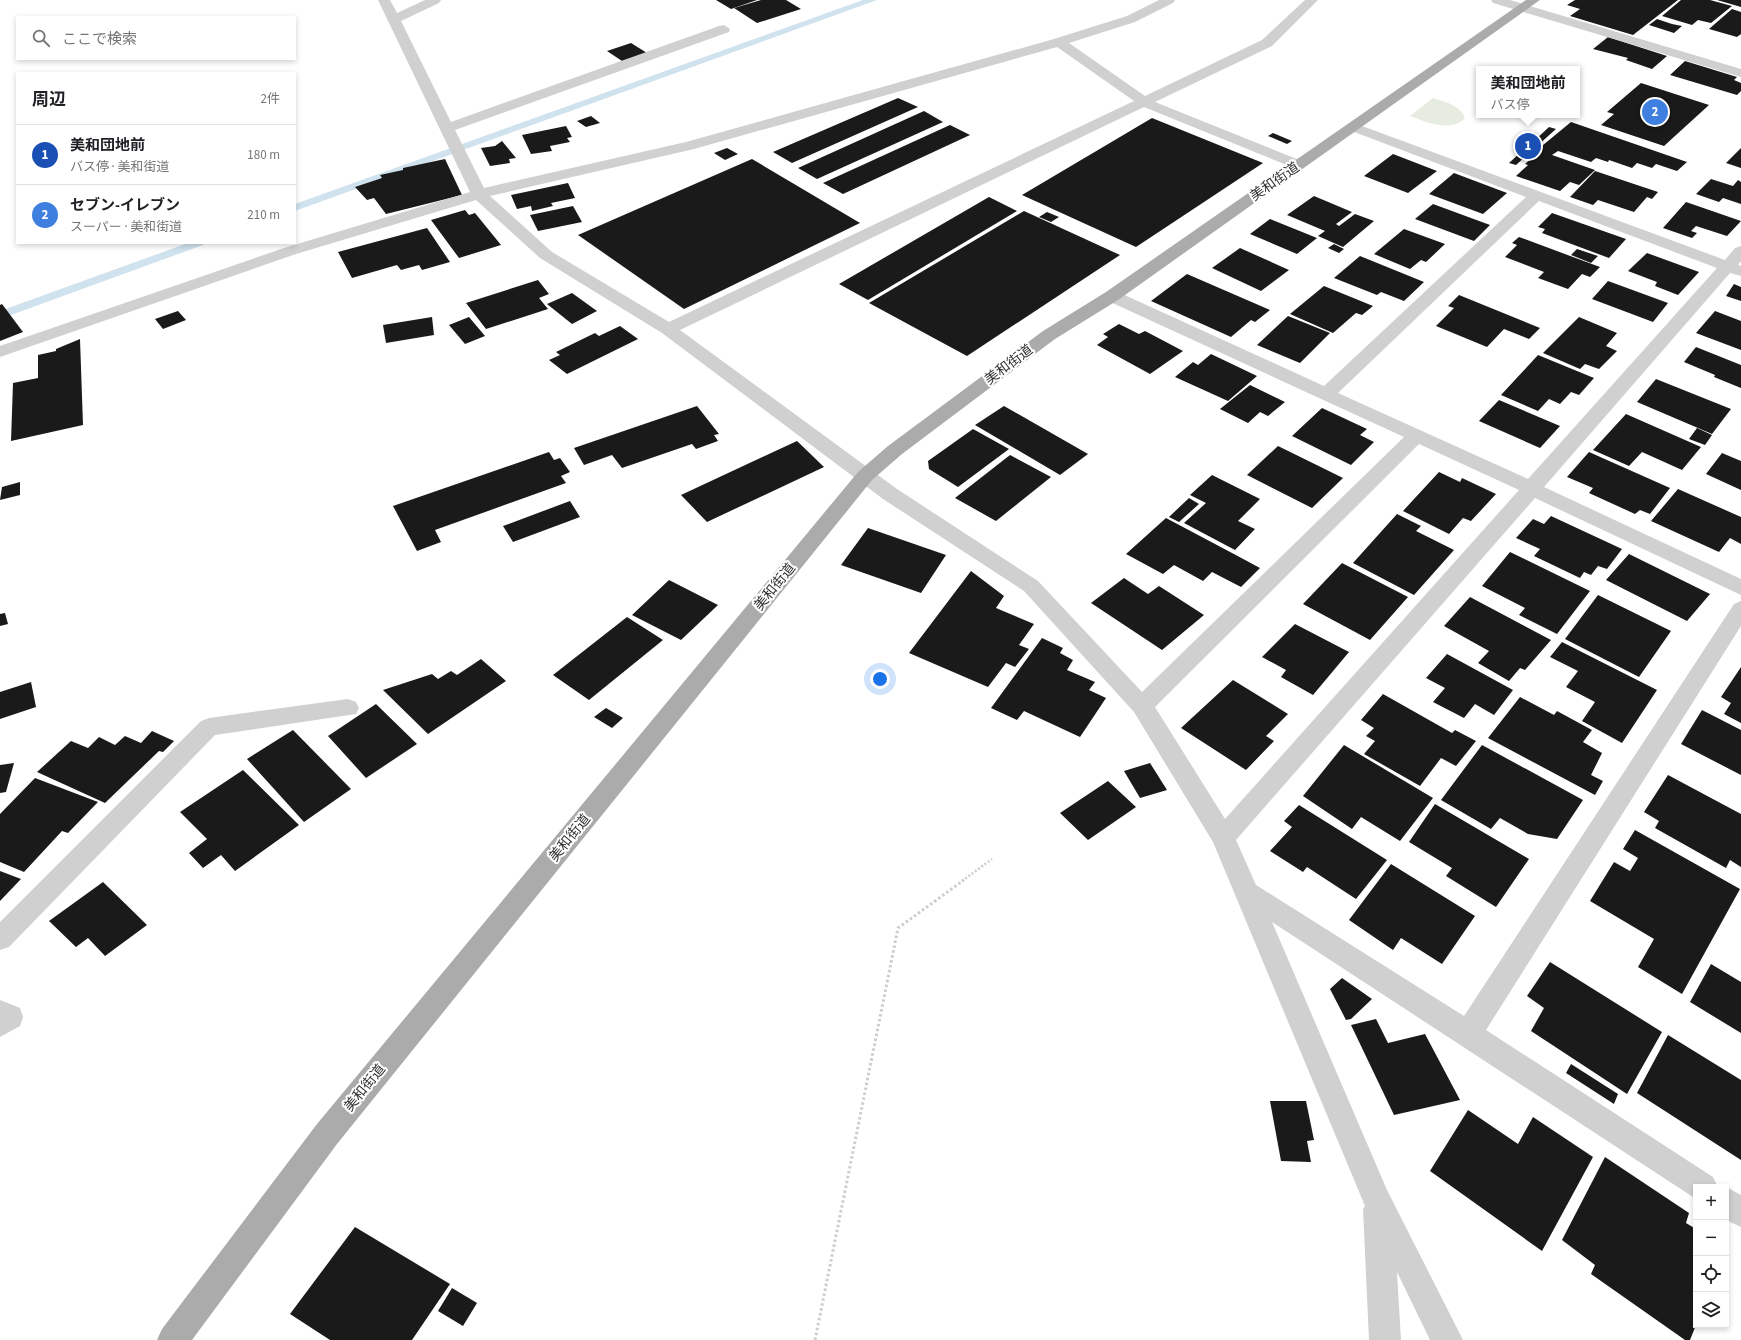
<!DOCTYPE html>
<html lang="ja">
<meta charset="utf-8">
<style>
body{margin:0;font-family:"Source Sans 3","Noto Sans JP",sans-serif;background:#f2f2f2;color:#202124}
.controls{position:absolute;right:12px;bottom:12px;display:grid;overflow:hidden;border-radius:0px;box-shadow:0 2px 6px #0003}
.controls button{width:36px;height:36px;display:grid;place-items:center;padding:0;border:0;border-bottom:1px solid #e0e0e0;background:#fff;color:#202124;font:20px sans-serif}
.you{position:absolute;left:880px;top:679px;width:14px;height:14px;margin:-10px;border:3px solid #fff;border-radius:50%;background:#1a73e8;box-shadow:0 0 0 6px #1a73e833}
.badge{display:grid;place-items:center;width:26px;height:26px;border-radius:50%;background:#1a73e8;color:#fff;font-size:13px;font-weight:700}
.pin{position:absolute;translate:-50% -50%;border:2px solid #fff;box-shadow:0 1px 4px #0006}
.popup{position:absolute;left:1476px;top:66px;width:104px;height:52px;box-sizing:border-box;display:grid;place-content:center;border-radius:0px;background:#fff;filter:drop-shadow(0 1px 3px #0005);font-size:13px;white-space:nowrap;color:#757577}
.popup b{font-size:15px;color:#202124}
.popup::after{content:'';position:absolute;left:50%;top:100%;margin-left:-8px;border:8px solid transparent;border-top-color:#fff}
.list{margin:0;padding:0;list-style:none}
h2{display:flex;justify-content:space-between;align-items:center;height:52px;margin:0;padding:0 16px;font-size:17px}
h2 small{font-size:13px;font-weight:400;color:#757577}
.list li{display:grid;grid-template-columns:26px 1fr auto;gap:12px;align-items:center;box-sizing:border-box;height:60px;padding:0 16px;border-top:1px solid #e0e0e0}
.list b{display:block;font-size:15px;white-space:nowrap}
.list p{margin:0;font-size:13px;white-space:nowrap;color:#757577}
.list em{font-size:13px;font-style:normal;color:#757577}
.icon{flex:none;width:22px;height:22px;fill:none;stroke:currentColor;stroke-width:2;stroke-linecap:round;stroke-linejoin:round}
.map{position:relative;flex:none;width:1741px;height:1340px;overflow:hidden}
.search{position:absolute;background:#fff;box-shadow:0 2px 6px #0003;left:16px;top:16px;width:280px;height:44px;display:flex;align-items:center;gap:10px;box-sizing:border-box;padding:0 14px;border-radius:0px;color:#757577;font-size:15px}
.panel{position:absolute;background:#fff;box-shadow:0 2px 6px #0003;left:16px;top:72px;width:280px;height:172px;border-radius:0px}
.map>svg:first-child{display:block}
.green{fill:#e6ecdf}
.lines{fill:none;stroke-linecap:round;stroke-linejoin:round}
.stream{fill:#cfe2ee;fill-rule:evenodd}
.building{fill:#1a1a1a}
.path-far1{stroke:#cdcdcd;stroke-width:2.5;stroke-dasharray:2 2;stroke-linecap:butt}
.path{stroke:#cdcdcd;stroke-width:3;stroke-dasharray:2.5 2.5;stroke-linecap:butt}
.street{fill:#d0d0d0;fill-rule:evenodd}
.primary{fill:#ababab;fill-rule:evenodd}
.labels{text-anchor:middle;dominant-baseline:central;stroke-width:4;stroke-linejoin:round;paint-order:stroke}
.street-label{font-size:14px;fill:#333;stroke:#fff}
</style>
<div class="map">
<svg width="1741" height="1340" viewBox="0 0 1741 1340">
<rect width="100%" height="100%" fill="#fff"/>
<!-- green -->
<path class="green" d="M1433,98C1445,102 1460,105 1465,118C1451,133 1426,122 1410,116Z"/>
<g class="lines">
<!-- stream -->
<g class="stream">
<polygon points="863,0 877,0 295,211 295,204"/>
<polygon points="188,243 205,243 203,245 0,319 0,311"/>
</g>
</g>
<!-- building -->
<g class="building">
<polygon points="716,0 757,0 731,9"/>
<polygon points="761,0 786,0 801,9 757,23 734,8"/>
<polygon points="1575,0 1678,0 1633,35 1570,16 1580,9 1567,5"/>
<polygon points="1681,0 1710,0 1732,6 1711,23 1698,20 1692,25 1662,16"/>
<polygon points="1718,0 1741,0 1741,7 1717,0"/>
<polygon points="1732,9 1741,12 1741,34 1737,37 1709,29"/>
<polygon points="1657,19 1672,24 1682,26 1674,33 1649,25"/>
<polygon points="1608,37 1667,56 1652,69 1626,60 1628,58 1593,49"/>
<polygon points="631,43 647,53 622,61 607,51"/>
<polygon points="1685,61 1737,77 1734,80 1741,83 1741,91 1737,95 1670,75"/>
<polygon points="1641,83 1709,105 1664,146 1601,125 1614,114 1607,112"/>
<polygon points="898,98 918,107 792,163 773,152"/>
<polygon points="924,111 943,122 817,179 798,168"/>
<polygon points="591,116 600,123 586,127 577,121"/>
<polygon points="1152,118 1263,163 1136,247 1022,195"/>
<polygon points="1571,122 1687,162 1677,171 1656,164 1652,168 1637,163 1632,168 1609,160 1608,162 1596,158 1591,162 1558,151 1552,155 1595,170 1579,185 1570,182 1560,191 1516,176 1528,165 1525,164 1540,151 1537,150"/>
<polygon points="950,125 970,135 843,194 823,183"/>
<polygon points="566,126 572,137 567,138 570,142 550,146 552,151 531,154 522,135"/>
<polygon points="1549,127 1556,129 1516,165 1509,163 1522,151 1517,150 1528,140 1533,142"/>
<polygon points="1273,133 1292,141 1287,144 1268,136"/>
<polygon points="502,141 516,158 509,159 510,163 490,166 481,148 495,146"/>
<polygon points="727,148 738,154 725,160 714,153"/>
<polygon points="1741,148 1741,168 1726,163"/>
<polygon points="1393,154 1437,171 1408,193 1364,176"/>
<polygon points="445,159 462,195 386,214 374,198 367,200 355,187 382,178 380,175 403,170 403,168"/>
<polygon points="752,159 860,223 684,309 578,235"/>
<polygon points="1595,171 1658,192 1652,199 1647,197 1634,212 1598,200 1593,205 1570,197"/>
<polygon points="1454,173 1507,193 1483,214 1429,194"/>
<polygon points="1711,179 1733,186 1738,180 1741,182 1741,204 1723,198 1719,202 1696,194"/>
<polygon points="568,183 575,198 551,203 553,206 532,211 531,206 517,209 511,195"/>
<polygon points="1314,196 1352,212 1336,224 1339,226 1355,214 1374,221 1343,247 1318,236 1325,231 1287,215"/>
<polygon points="989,197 1017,211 868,300 839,284"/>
<polygon points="1686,202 1741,221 1727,236 1696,226 1691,231 1697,233 1692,238 1663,228"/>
<polygon points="1433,204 1490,225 1474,241 1415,219"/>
<polygon points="573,206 582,222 538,231 530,215"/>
<polygon points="465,210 469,215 475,213 501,245 459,258 431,220"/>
<polygon points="1024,211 1120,255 967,356 869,303"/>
<polygon points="1047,212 1059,217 1051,222 1039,217"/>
<polygon points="1552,213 1626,239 1609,258 1542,233 1545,229 1538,227"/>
<polygon points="1270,219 1317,238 1297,254 1250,234"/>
<polygon points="427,228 450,262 422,270 419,265 401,270 397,265 352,278 338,252"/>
<polygon points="1404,229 1445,244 1426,262 1421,260 1410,269 1374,254"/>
<polygon points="1519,237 1600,267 1590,277 1582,274 1568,289 1538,278 1544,272 1505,257 1517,245 1512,243"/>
<polygon points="1334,244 1344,249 1339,253 1328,248"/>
<polygon points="1240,248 1289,270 1261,291 1212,268"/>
<polygon points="1577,249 1598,256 1591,263 1571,255"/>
<polygon points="1647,253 1699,272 1678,295 1655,286 1657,282 1628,271"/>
<polygon points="1360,256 1424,282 1404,301 1381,292 1377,295 1334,278"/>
<polygon points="1187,274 1270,310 1255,322 1251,320 1231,337 1151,301"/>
<polygon points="538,280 549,294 539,298 548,309 486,329 466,303"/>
<polygon points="1608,281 1668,303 1653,322 1592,299"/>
<polygon points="1734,284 1741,287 1741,301 1726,296"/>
<polygon points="1324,286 1373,306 1362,315 1356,313 1333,333 1290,314"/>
<polygon points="572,293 597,311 572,324 547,304"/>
<polygon points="1459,295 1540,328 1529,339 1504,329 1487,347 1436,326 1454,308 1448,306"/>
<polygon points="2,304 23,332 0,341 0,305"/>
<polygon points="178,311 186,320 163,329 155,319"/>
<polygon points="1715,311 1741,321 1741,350 1696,333"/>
<polygon points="1288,316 1330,333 1300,363 1257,345"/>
<polygon points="432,317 434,335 386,343 383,325"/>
<polygon points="469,317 485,336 465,344 449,325"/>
<polygon points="1579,317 1617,333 1606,346 1617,351 1599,369 1585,364 1580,369 1543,353"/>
<polygon points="1119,324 1139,334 1145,331 1183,351 1150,374 1097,345 1108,337 1103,334"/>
<polygon points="620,326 638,339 567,374 549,360 560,355 556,352 595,333 599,336"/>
<polygon points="80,339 83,425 11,441 13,383 38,378 38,355 56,351 56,349"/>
<polygon points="1696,347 1741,365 1741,388 1714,377 1715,375 1684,362"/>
<polygon points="1211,354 1257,376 1228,401 1175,377 1193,362 1198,365"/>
<polygon points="1538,355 1594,378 1579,395 1571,392 1560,404 1549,399 1538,411 1501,395"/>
<polygon points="1656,379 1731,409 1712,434 1637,402"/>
<polygon points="1250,385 1285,402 1268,416 1260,412 1248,423 1220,409"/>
<polygon points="1499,400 1560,426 1540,448 1479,421"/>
<polygon points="697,406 719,434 714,435 718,441 696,449 692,444 622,468 612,455 584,465 574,448"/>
<polygon points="1004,406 1088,454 1060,475 975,425"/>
<polygon points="1322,408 1367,429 1360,435 1374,442 1351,465 1292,436"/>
<polygon points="1626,414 1701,447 1682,470 1642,452 1629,466 1593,450"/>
<polygon points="1697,428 1712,435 1705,445 1689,439"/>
<polygon points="973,429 1009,449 958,487 929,469 928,461"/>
<polygon points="797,441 824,467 707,522 681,495"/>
<polygon points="1278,446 1343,478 1312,508 1247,475"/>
<polygon points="549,452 554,460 560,458 570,472 561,476 566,483 435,530 441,542 417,551 393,506"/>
<polygon points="1589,452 1670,488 1650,514 1640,510 1635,514 1589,493 1593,488 1567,477"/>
<polygon points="1722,453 1741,461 1741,490 1706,474"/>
<polygon points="1010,455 1051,477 996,521 955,498"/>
<polygon points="1439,472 1460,482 1462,478 1496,494 1471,521 1463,518 1449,534 1403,511"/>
<polygon points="1212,475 1260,499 1238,521 1255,529 1235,550 1184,523 1206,503 1190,495"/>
<polygon points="20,482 20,495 0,500 2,487"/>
<polygon points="1678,489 1741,517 1741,544 1730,538 1719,552 1651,521"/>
<polygon points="1189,498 1199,504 1179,522 1169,517"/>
<polygon points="570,501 580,517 513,542 503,526"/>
<polygon points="1397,514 1421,526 1416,531 1454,550 1414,595 1353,563"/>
<polygon points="1551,516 1622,549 1607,569 1598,566 1591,575 1584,572 1580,578 1534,556 1540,549 1516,538 1533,519 1544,524"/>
<polygon points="1166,518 1232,553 1260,568 1241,587 1212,572 1203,581 1174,565 1163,574 1126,554"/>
<polygon points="868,528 946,555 921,593 841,565"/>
<polygon points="1510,552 1590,591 1557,634 1519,615 1525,608 1482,586"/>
<polygon points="1629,554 1710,594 1687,621 1606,580"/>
<polygon points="1342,563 1408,597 1370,640 1303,604"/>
<polygon points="971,571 1004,596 996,608 1034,624 1019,645 1029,649 1015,667 1006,663 988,687 909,653"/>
<polygon points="1124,578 1148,594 1159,586 1204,615 1162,650 1091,603"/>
<polygon points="669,580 718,605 681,640 632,615"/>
<polygon points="1598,595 1671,631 1639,677 1565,639"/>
<polygon points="1470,597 1551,640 1525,670 1520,668 1509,681 1478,663 1489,651 1444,626"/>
<polygon points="5,613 8,624 0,626 0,614"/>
<polygon points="627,617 663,640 589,700 553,675"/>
<polygon points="1295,624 1349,652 1313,695 1281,677 1286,670 1262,657"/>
<polygon points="1042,638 1063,648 1060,653 1073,660 1067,670 1095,682 1089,690 1106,698 1080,737 1024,711 1017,720 991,708"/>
<polygon points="1562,642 1657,690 1622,743 1582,721 1595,702 1566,687 1578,671 1550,657"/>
<polygon points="1447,654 1513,690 1494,715 1475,704 1464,718 1433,702 1445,688 1426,678"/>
<polygon points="481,659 506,681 428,734 383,690 432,674 438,679 451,671 457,675"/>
<polygon points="1741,667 1741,723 1724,714 1731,703 1721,697"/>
<polygon points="1233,680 1288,714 1266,736 1274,741 1246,770 1181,728"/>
<polygon points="31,682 36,707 0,719 0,692"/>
<polygon points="1383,694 1452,733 1455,730 1476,741 1456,766 1441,758 1420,786 1364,754 1375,741 1366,736 1374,728 1361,720"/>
<polygon points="1520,697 1554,715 1557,711 1592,730 1583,742 1602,753 1591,775 1603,781 1595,795 1488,738"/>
<polygon points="376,704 417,744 366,778 328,736"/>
<polygon points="606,708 623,718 612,728 594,717"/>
<polygon points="1702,710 1741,730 1741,775 1681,744"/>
<polygon points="293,730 351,789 304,822 247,759"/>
<polygon points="152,731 174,741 163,752 159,751 105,803 37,772 71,741 88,748 99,737 115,745 125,736 141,743"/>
<polygon points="1344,745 1433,798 1400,841 1361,817 1352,829 1303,796"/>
<polygon points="1482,745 1583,800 1557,839 1528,834 1500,818 1491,829 1441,800"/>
<polygon points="14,763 6,792 0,793 0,765"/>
<polygon points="1150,763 1167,790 1140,798 1124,771"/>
<polygon points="243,770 299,825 235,871 221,855 203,868 189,853 207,839 180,812"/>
<polygon points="1668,775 1741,814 1741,867 1730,860 1726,868 1655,828 1659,821 1644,812"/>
<polygon points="35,778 98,802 68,833 62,831 24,872 0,862 0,814"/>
<polygon points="1108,781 1136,807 1088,840 1060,813"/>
<polygon points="1435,804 1529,859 1496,907 1446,876 1452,868 1409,842"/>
<polygon points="1299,805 1387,860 1356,899 1307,867 1303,872 1270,851 1292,827 1284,821"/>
<polygon points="1635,830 1740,889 1682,994 1638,967 1654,939 1590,901 1614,862 1630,871 1638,858 1623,849"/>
<polygon points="1391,864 1475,916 1442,964 1401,938 1393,950 1349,920"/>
<polygon points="0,871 21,879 0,901"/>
<polygon points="103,882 147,925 105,956 88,938 76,947 49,921"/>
<polygon points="1550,962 1662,1032 1627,1094 1531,1031 1544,1008 1527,996"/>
<polygon points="1711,964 1741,982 1741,1033 1690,1002"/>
<polygon points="1342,978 1372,999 1351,1019 1346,1020 1330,989"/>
<polygon points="1376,1019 1388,1043 1425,1034 1460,1100 1394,1115 1351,1025"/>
<polygon points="1668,1035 1741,1080 1741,1160 1637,1093"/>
<polygon points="1571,1064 1618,1094 1614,1104 1566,1073"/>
<polygon points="1270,1101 1306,1101 1314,1140 1307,1141 1311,1162 1281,1161"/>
<polygon points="1468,1110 1518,1144 1533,1117 1593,1157 1542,1251 1430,1171"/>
<polygon points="1605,1157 1689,1213 1686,1223 1696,1229 1696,1325 1690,1340 1685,1340 1591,1274 1595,1265 1562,1240"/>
<polygon points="355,1227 450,1284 412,1340 330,1340 290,1314"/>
<polygon points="452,1288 477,1303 463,1326 438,1311"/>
</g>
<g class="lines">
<!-- path-far1 -->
<polyline class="path-far1" points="962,881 992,859"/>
<!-- path -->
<polyline class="path" points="815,1340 898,928 964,880"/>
<!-- street -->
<g class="street">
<path d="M378,0H390L397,13L425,0H441L439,3L401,21L451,122L719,26L724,25L730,29L729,32L455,130L484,188L686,142L1054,39L1127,16L1159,0H1175L1173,3L1135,22L1069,43L1145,96L1262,40L1305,0H1318L1272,46L1155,102L1304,162L1306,165L1304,168H1294L1144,107L680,330L897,489L1038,581L1142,692L1404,437L1106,300L1104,296L1106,292L1112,291L1118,292L1324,386L1526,197L1349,130L1347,127L1349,124L1354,123L1725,260L1735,248L1741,246V261L1738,265L1741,266V276L1730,273L1544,487L1741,579V595L1535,498L1236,840L1256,885L1464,1016L1734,604L1741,601V626L1486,1030L1713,1177L1718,1187H1696V1199L1693,1197L1272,922L1387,1190L1463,1340H1430L1397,1272L1401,1340H1369L1363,1209L1365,1206L1213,842L1134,712L1024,591L883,499L662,333L540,258L476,200L296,254L0,357V346L284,248L470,192ZM1057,47L1134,101L669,322L552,252L490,196L694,149ZM1539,201L1717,268L1528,479L1338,393ZM1419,444L1519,490L1225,819L1155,707Z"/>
<polygon points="1491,0 1510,0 1741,69 1741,77 1493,3"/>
<polygon points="348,699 356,702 359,708 356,714 215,735 9,947 0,950 0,922 201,721 209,718"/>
<polygon points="0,1000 20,1008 23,1017 20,1026 0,1037"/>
<polygon points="1726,1187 1741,1195 1741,1227 1726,1220"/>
</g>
<!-- primary -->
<polygon class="primary" points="1526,0 1540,0 1118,300 1055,339 902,454 872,480 337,1144 192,1340 157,1340 162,1329 317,1124 858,472 888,446 1043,331 1106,292"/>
</g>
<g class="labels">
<!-- street labels -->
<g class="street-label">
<text transform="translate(1275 182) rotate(-35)">美和街道</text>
<text transform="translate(1009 365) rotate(-37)">美和街道</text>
<text transform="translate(775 587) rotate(-51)">美和街道</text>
<text transform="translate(570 838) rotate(-51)">美和街道</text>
<text transform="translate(365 1088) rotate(-51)">美和街道</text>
</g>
</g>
</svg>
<div class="controls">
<button>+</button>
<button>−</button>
<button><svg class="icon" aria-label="locate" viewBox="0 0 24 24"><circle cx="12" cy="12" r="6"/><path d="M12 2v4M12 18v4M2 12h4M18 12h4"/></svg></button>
<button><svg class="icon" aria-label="layers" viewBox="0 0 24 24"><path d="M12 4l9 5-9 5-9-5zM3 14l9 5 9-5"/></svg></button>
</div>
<div class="you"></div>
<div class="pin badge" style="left:1528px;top:146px;background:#1a4fb4">1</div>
<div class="popup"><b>美和団地前</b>バス停</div>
<div class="pin badge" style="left:1655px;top:112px;background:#3f7fe0">2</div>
<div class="search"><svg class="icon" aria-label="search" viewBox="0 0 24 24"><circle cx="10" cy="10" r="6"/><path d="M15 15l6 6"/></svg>ここで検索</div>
<section class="panel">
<h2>周辺<small>2件</small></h2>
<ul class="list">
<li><span class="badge" style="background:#1a4fb4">1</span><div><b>美和団地前</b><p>バス停 · 美和街道</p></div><em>180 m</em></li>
<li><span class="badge" style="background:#3f7fe0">2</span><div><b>セブン-イレブン</b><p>スーパー · 美和街道</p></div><em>210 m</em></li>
</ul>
</section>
</div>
